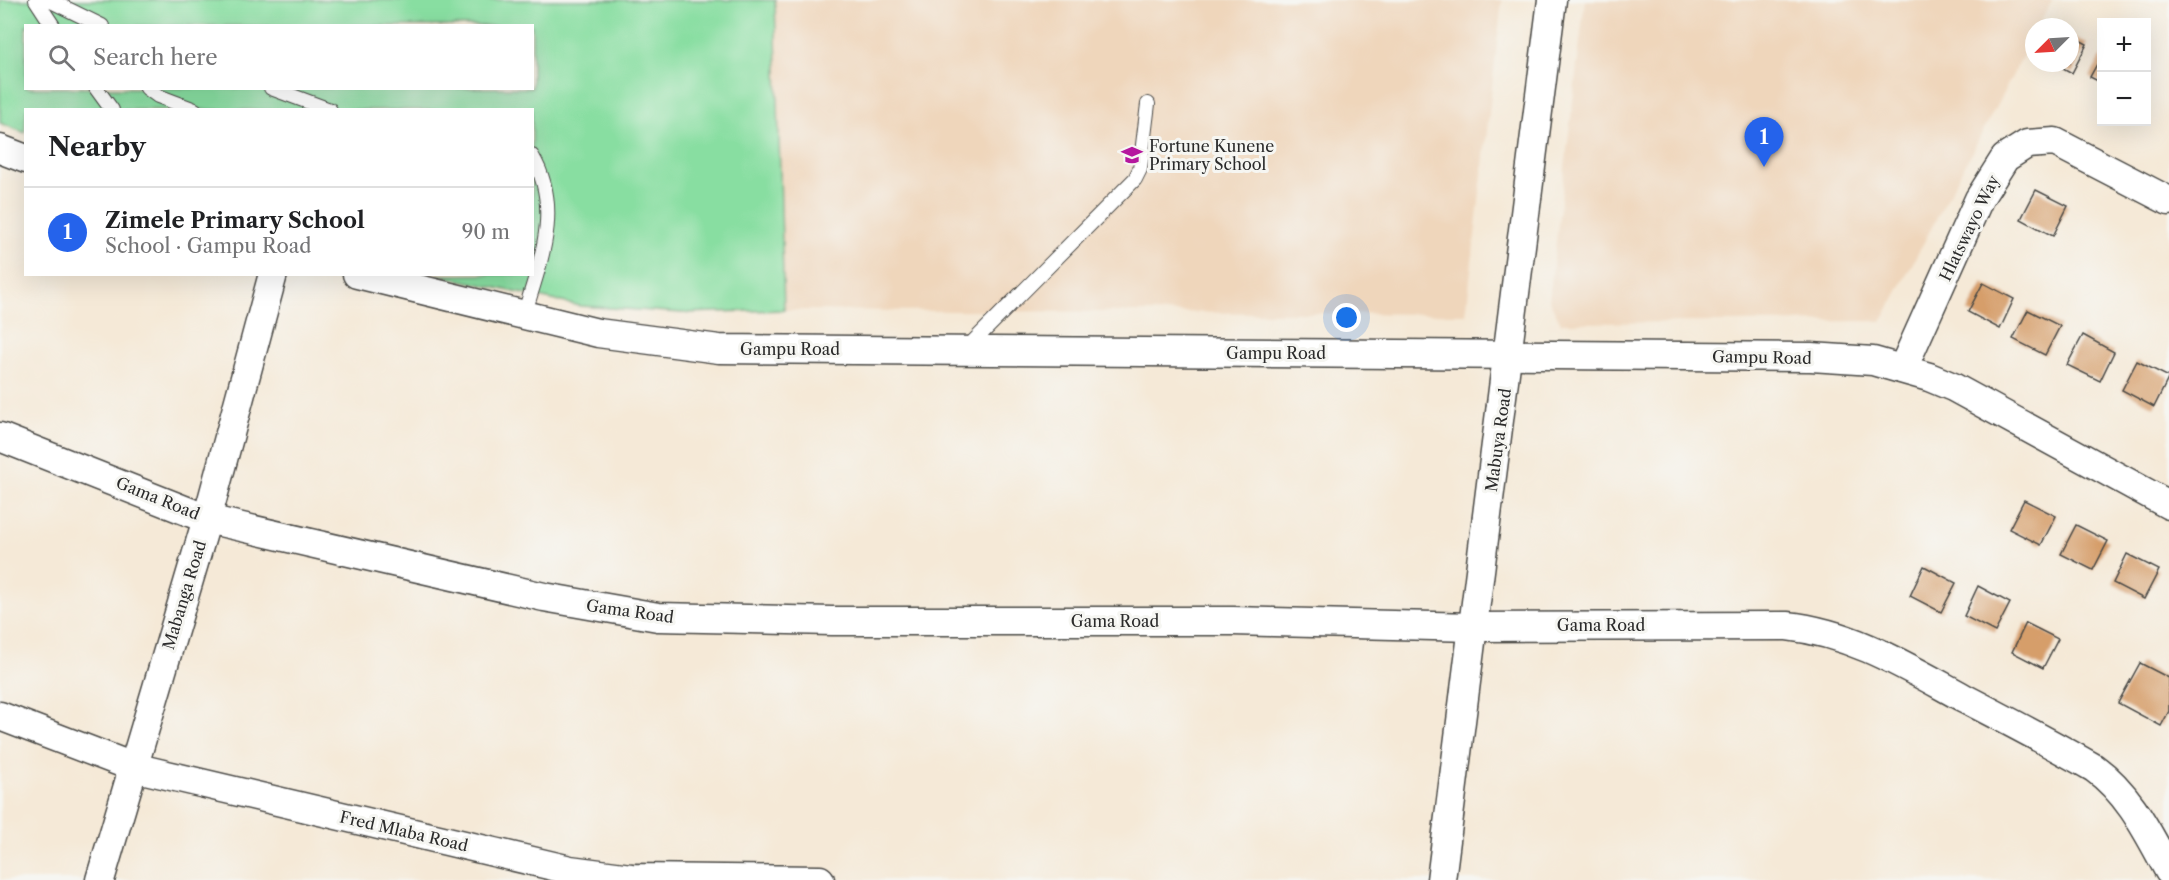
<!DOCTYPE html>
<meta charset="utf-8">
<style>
body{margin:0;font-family:"Libre Caslon Text",serif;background:#f6f6f6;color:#202124}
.controls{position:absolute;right:18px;top:18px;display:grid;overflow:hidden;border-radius:0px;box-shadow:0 6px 24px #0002}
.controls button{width:54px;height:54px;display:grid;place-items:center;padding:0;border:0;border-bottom:2px solid #e0e0e0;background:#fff;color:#202124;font:30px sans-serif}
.compass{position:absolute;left:2025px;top:18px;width:54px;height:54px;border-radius:50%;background:#fff;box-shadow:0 6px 24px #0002;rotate:246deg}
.you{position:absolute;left:1347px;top:318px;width:21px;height:21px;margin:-15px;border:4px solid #fff;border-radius:50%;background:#1a73e8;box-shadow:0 0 0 9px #1a73e833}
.badge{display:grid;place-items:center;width:39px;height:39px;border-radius:50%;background:#2563eb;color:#fff;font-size:20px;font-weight:700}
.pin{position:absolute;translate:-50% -50px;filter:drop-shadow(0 2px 3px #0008)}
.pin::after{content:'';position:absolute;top:32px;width:21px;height:18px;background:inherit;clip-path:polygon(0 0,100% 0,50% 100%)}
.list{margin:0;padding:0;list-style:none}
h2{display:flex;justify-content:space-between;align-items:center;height:78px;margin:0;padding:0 24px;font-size:26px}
h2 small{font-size:20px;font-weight:400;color:#757577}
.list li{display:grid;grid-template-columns:39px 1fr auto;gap:18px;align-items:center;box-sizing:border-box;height:90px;padding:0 24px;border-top:2px solid #e0e0e0}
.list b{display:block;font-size:22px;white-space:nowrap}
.list p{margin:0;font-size:20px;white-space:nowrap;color:#757577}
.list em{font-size:20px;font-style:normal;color:#757577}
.icon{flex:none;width:33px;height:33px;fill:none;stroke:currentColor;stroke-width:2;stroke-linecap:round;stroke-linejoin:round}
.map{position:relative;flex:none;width:2169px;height:880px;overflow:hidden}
.search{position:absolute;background:#fff;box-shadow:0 6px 24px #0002;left:24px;top:24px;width:510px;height:66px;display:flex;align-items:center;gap:15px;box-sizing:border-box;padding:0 21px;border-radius:0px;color:#757577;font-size:22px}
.panel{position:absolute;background:#fff;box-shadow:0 6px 24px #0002;left:24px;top:108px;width:510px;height:168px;border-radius:0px}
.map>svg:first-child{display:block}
.built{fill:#efd6bb}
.green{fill:#88dea1;stroke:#5a8466;stroke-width:1.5;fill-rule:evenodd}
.building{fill:#d69e6b}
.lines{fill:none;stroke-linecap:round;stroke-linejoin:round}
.lane-casing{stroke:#494845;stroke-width:16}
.street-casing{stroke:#494845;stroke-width:31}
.lane{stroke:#fff;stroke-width:14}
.street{stroke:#fff;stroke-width:28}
.labels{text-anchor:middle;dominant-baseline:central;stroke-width:6;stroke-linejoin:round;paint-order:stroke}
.poi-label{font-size:16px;fill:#2b2b2b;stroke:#f6f6f2;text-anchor:start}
.street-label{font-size:16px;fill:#2b2b2b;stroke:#f6f6f2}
</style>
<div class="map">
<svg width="2169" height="880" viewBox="0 0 2169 880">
<rect width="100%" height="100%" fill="#f6f6f2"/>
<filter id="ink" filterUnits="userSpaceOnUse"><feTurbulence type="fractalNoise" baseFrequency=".0167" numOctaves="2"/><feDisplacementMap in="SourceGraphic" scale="12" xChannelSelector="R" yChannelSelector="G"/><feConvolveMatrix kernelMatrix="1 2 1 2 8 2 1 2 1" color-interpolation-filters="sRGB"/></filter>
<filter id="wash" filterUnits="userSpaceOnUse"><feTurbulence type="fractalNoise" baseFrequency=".008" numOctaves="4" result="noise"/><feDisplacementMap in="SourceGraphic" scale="24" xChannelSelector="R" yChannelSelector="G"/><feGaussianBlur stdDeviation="1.35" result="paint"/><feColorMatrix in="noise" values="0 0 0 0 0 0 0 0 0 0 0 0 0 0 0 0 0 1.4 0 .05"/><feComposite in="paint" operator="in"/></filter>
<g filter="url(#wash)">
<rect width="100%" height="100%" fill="#f5e9d7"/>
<!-- built -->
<g class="built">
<polygon points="775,0 1502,0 1466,314 784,310"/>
<polygon points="1585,0 2052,0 2038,27 2034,27 2034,35 1882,321 1561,323 1549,300"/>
</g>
<!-- green -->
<path class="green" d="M0,0H775L784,310L683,313L580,306L437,275L532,274V110H26L25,133L0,123ZM26,26H532V88H26Z"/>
<g id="blocks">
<!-- building -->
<g class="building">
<polygon points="2070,35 2087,44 2072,73 2054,63 2070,63"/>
<polygon points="2102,55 2102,83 2090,77"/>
<polygon points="2036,190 2068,206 2053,236 2021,219"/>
<polygon points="1983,283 2014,299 2000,329 1968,312"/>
<polygon points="2028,310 2060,326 2045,355 2013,339"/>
<polygon points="2083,335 2114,352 2100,381 2067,365"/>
<polygon points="2137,361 2169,377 2154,407 2122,390"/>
<polygon points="2024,500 2056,516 2041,545 2009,529"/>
<polygon points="2076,525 2108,541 2093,570 2061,554"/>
<polygon points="2127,554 2159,570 2144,599 2113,583"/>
<polygon points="1924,566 1956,583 1941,612 1910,596"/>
<polygon points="1978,586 2010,603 1995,632 1964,616"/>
<polygon points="2026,623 2058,639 2043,668 2012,652"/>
<polygon points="2140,663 2169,678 2169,711 2161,726 2118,703"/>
</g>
</g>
</g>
<g filter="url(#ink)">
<use href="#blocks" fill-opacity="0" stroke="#494845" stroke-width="1.5"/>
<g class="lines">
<defs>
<g id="lane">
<polyline points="36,0 53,26"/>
<polyline points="49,0 102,26"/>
<polyline points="96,88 112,110"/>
<polyline points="147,88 158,96 195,110"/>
<polyline points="271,88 330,110"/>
<path d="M524,315C540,262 563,208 532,156"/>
<polyline points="966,349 1135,179 1140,169 1148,104"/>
</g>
<g id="street">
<polyline points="0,149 26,159"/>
<polyline points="357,274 598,333 719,349 1811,357 1873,361 1929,377 1953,387 2169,505"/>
<polyline points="1903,368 1979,199 2005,158 2027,144 2055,142 2169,201"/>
<path d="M0,437L207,519L544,597L658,617L832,621H1233L1473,627L1787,626C1853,633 1907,667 1964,698C2008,721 2051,743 2094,768C2130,794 2148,833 2169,871"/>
<polyline points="0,716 133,767 570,870 631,878 820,880"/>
<polyline points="100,880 207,519 273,274"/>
<polyline points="1441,880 1552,0"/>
</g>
</defs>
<!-- lane casing -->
<use href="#lane" class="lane-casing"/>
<!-- street casing -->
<use href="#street" class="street-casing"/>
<!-- lane -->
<use href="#lane" class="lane"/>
<!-- street -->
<use href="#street" class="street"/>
</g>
</g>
<!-- icons -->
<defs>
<symbol id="school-bare" viewBox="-9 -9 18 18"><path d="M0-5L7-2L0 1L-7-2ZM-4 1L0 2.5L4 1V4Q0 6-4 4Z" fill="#b5179e" stroke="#f6f6f2" stroke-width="2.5" paint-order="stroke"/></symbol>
</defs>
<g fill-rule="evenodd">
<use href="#school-bare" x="1117" y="140" width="30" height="30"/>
</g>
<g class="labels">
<!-- poi labels -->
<g class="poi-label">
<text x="1149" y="146">Fortune Kunene<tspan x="1149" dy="18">Primary School</tspan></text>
</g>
<!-- street labels -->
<g class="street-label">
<text transform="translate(1969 228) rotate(-64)">Hlatswayo Way</text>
<text x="790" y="349">Gampu Road</text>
<text x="1276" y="353">Gampu Road</text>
<text transform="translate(1762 357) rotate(1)">Gampu Road</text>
<text transform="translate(1498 440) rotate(-82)">Mabuya Road</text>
<text transform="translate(158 498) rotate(22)">Gama Road</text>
<text transform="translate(184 595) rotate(-73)">Mabanga Road</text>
<text transform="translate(630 611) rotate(8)">Gama Road</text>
<text x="1115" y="621">Gama Road</text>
<text x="1601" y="625">Gama Road</text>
<text transform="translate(404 831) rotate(13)">Fred Mlaba Road</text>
</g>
</g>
</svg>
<div class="controls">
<button>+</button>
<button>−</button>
</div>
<svg class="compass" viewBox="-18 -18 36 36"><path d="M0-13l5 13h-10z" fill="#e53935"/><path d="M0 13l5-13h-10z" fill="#757577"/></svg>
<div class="you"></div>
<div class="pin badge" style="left:1764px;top:167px">1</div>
<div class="search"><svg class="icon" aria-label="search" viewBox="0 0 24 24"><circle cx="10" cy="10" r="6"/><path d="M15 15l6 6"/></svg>Search here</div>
<section class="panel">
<h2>Nearby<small></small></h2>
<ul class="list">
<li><span class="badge">1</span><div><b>Zimele Primary School</b><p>School · Gampu Road</p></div><em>90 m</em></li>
</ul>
</section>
</div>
